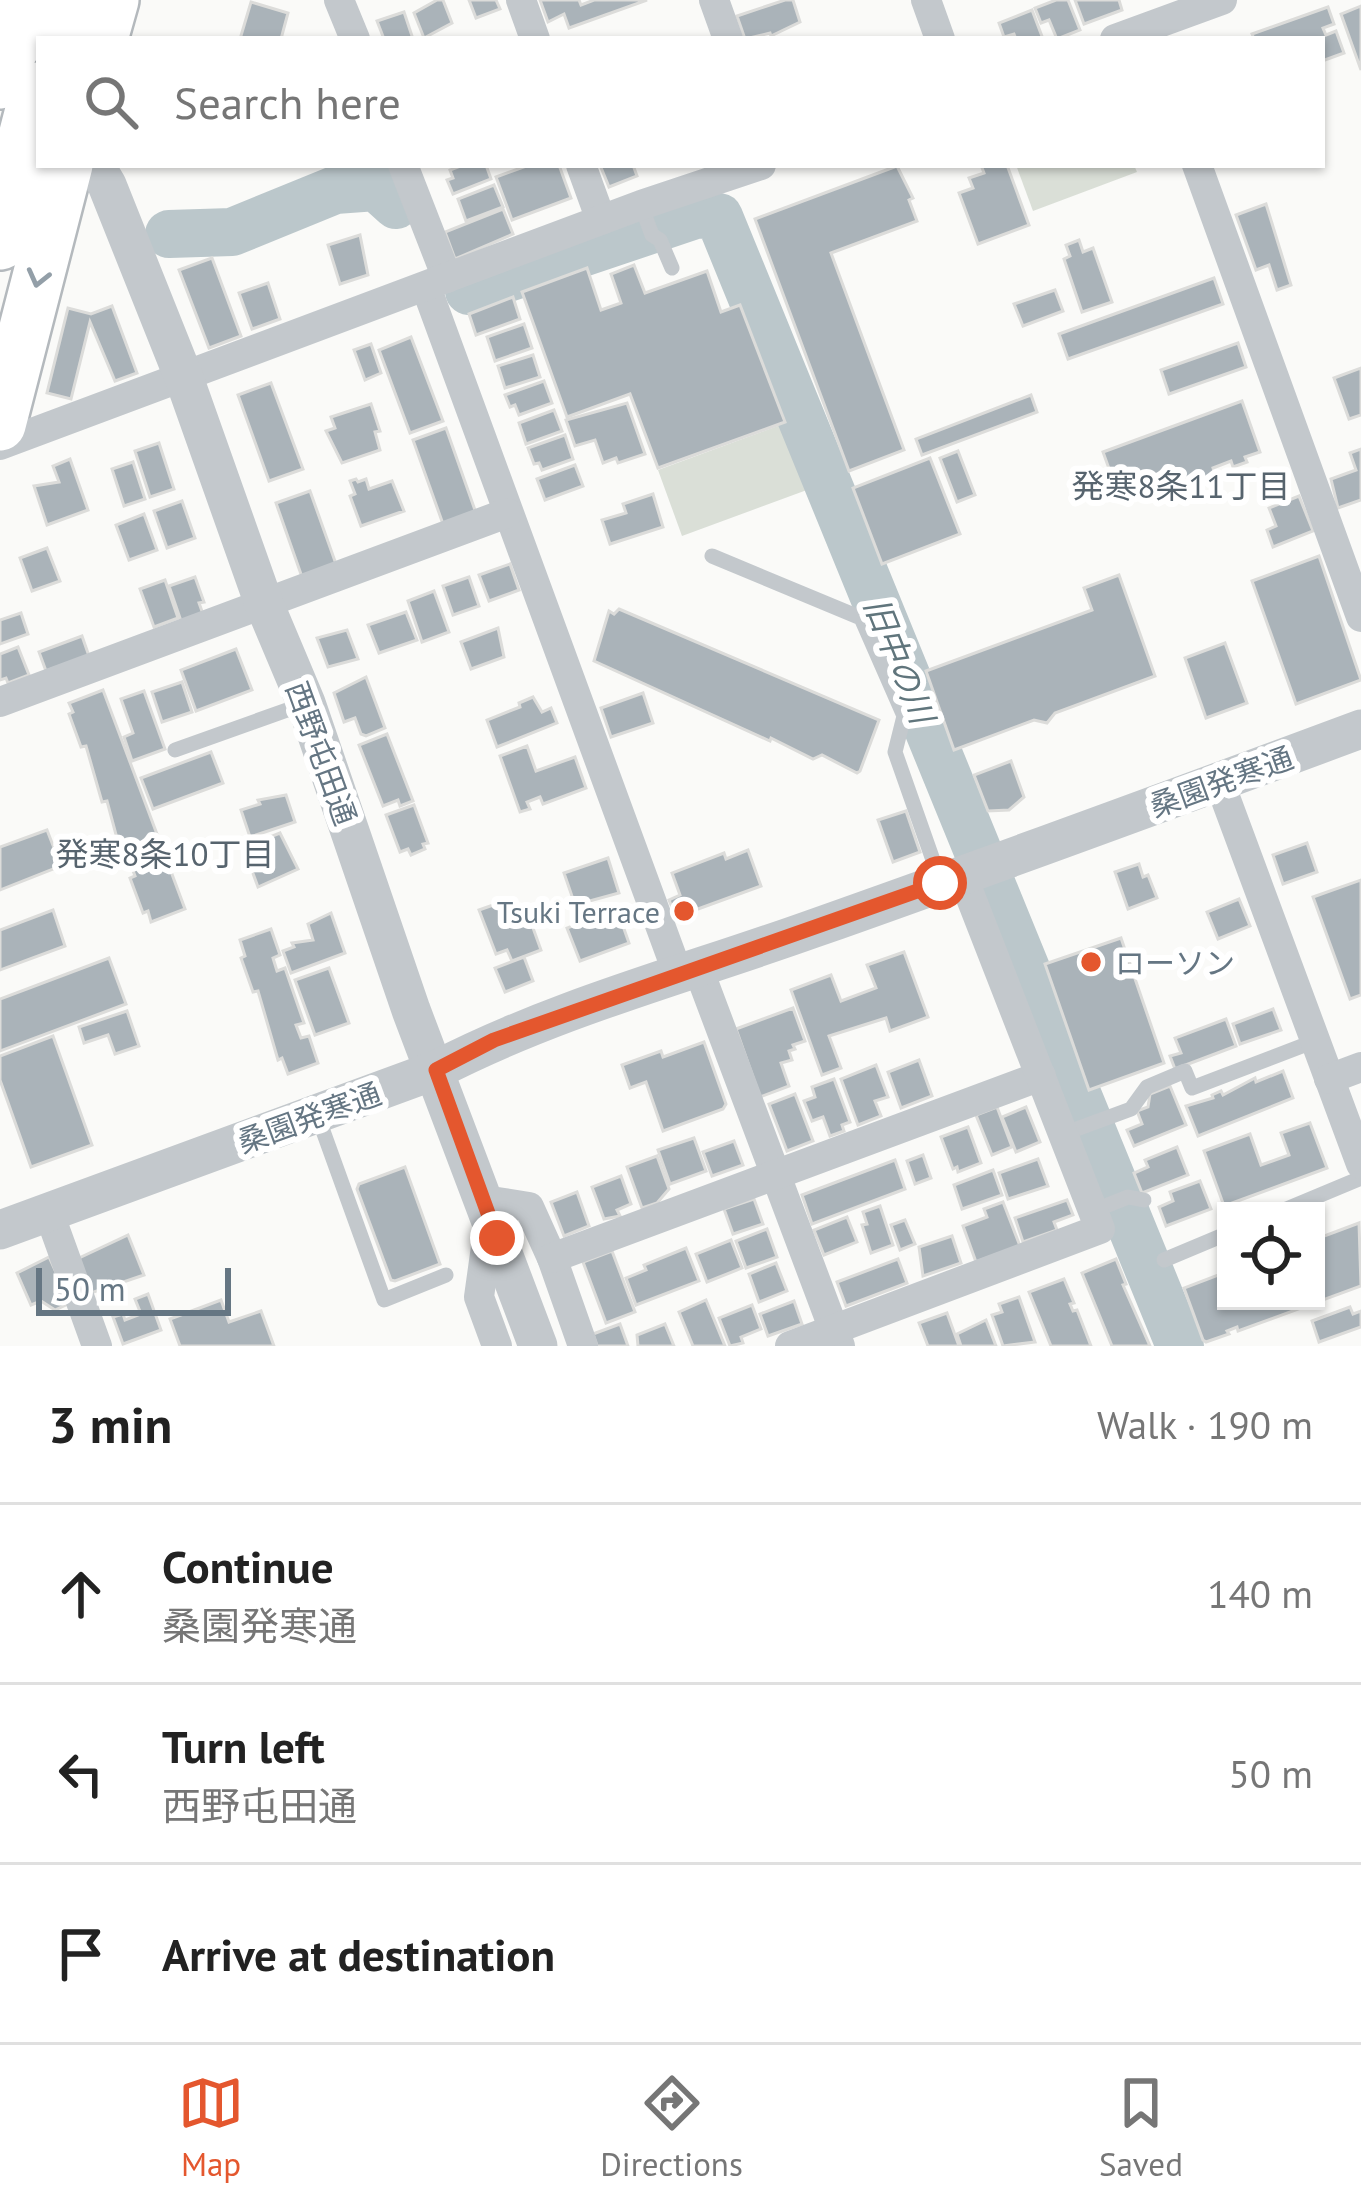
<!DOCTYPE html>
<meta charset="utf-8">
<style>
body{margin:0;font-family:"PT Sans","Noto Sans JP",sans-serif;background:#f2f2f2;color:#222}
.controls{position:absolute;right:36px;bottom:36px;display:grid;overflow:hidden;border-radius:0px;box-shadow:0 3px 9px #0004}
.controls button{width:108px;height:108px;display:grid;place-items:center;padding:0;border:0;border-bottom:3px solid #e0e0e0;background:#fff;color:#222;font:60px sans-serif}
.scale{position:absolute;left:36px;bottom:30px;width:195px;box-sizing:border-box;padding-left:12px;border:6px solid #657683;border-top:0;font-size:33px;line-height:42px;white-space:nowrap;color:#657683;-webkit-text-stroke:9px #fff;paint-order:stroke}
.stop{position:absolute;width:36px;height:36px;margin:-27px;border:9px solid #e4572e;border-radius:50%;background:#fff}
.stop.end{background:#e4572e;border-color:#fff;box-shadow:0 3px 12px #0008}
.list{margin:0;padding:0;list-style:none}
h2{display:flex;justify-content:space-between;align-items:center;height:156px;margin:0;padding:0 48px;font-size:51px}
h2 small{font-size:39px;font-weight:400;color:#767676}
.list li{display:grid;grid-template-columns:78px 1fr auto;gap:36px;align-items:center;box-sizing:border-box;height:180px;padding:0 48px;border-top:3px solid #e0e0e0}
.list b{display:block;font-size:45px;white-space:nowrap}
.list p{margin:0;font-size:39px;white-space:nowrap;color:#767676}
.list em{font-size:39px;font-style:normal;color:#767676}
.icon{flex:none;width:66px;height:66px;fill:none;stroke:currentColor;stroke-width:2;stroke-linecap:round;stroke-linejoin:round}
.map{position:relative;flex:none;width:1361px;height:1346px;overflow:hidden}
.search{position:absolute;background:#fff;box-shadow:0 3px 9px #0004;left:36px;right:36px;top:36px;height:132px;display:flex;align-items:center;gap:30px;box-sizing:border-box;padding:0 42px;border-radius:0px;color:#767676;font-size:45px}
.sheet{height:696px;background:#fff}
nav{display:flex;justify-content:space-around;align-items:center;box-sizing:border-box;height:168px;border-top:3px solid #e0e0e0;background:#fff;font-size:33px;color:#767676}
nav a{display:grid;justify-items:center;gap:6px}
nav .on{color:#e4572e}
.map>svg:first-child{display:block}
.green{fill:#dadfd7}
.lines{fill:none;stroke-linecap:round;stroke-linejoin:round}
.river{stroke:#bbc7cb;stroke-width:48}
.building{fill:#aab3b9;stroke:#dcdcda;stroke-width:3}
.trunk-casing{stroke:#b4b9bd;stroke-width:56}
.motorway-casing{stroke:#b4b9bd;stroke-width:62}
.service{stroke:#c3c8cc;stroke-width:15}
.minor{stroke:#c3c8cc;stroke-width:30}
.tertiary{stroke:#c3c8cc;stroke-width:39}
.trunk{stroke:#fff;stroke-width:51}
.motorway{stroke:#fff;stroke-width:57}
.oneway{stroke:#939fa8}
.route{stroke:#e4572e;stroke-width:15}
.poi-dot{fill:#e4572e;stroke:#fff;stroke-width:4.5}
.labels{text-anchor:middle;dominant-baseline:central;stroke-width:12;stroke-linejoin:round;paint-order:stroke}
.street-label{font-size:30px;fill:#657683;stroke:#fff}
.poi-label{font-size:30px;fill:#657683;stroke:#fff;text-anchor:end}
.neighbourhood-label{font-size:33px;fill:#57646e;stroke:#fff}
.water-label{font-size:33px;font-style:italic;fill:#60757c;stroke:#fff}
</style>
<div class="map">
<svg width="1361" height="1346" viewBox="0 0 1361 1346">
<rect width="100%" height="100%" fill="#fafaf8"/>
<!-- green -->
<g class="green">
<polygon points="1016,165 1134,165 1137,172 1033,211"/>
<polygon points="791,421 815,487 682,536 658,470"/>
</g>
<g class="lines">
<!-- river -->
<g class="river">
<polyline points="169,234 232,232 335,190 376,187 396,205"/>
<polyline points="469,291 698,214 719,217 1180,1346"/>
</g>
</g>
<!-- building -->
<g class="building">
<polygon points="437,0 443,0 452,23 424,38 414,13"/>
<polygon points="469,0 496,0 500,9 476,18"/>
<polygon points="540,0 579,0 581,5 594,0 647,0 569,28 564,14 548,22"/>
<polygon points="785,0 793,0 800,22 771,36 770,33 745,39 737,16"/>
<polygon points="1056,0 1068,0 1080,30 1057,39 1049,20 1041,23 1035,8"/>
<polygon points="1075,0 1119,0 1122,10 1084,24"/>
<polygon points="251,2 288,13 281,39 240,39"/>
<polygon points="1361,6 1361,70 1341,14"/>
<polygon points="1328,7 1334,24 1323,28 1326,35 1336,31 1344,53 1322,61 1322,39 1254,39 1252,34"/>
<polygon points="1032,10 1043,39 1016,39 1014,34 1004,37 999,23"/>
<polygon points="404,12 413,39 384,39 377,21"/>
<polygon points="463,165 486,165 491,179 453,194 447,180 453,178 450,170"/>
<polygon points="529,165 559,165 571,198 512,220 496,177"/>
<polygon points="600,165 633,165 637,176 609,187"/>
<polygon points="981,165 1007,165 1029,225 978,244 959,193 973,188 969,178 984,173"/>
<polygon points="897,166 913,198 909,200 917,221 831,253 904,450 849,471 755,219"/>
<polygon points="494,185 503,207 466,221 458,199"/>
<polygon points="1266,204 1291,285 1277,290 1269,265 1256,270 1236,215"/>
<polygon points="503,209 513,234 455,259 445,232"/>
<polygon points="360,235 368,275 340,284 328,245"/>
<polygon points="1079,240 1083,252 1093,248 1112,302 1082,312 1064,259 1070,256 1066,245"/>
<polygon points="212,258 241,336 209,348 179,270"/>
<polygon points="634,265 645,293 707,271 721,312 740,305 785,422 658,468 630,394 567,417 522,292 587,268 601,310 621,303 611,274"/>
<polygon points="1214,278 1223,304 1068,359 1059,334"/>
<polygon points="268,283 280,319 252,329 239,293"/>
<polygon points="1055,290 1063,311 1023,326 1014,304"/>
<polygon points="513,297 520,319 476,335 469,314"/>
<polygon points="112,306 137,373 115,381 90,322 71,399 47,393 68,308 91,314"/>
<polygon points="524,324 532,348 495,361 487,337"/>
<polygon points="411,337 443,421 410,433 379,350"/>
<polygon points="1238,343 1246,367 1169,394 1161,370"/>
<polygon points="371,344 381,373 365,380 354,350"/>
<polygon points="533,355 540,377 505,388 498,366"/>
<polygon points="1361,368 1361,415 1349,419 1334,378"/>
<polygon points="544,381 552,403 519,415 515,405 510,407 505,395"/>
<polygon points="271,383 303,469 269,481 238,395"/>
<polygon points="1031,395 1037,412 922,455 916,439"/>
<polygon points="1242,401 1260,452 1245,457 1247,462 1233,467 1231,461 1213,468 1215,474 1199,480 1197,474 1158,488 1161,494 1145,500 1143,493 1121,502 1103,452"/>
<polygon points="627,403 645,454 618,463 616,458 603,463 595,440 575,446 566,420"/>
<polygon points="371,404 380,431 375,432 380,450 342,463 326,431 335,428 331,417"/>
<polygon points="554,410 562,431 526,444 519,423"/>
<polygon points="446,428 476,513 443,524 413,440"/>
<polygon points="565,435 573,459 542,470 539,463 534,464 528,448"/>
<polygon points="159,443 174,489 150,497 135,451"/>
<polygon points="1361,449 1361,500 1338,508 1331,479 1356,470 1350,453"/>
<polygon points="958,451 975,495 957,502 940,458"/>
<polygon points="930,458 960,534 882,564 853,488"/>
<polygon points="70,459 88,510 47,525 34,486 59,482 53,466"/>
<polygon points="133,462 145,499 124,506 112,469"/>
<polygon points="575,465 583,486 545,500 537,479"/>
<polygon points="356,479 358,482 366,479 369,489 392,481 404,511 361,526 350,496 355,494 350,481"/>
<polygon points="310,491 336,564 302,577 276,503"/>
<polygon points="653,494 663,527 610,544 602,520 626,513 623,504"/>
<polygon points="1299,496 1313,531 1273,547 1267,530 1276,526 1269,508"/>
<polygon points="182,501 195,538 167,548 154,511"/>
<polygon points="144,514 157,550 129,560 116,525"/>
<polygon points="47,548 60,581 32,591 20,558"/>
<polygon points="1319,556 1361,680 1296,704 1252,581"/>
<polygon points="510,564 519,590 489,601 479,575"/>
<polygon points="1119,575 1155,676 1055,713 1047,723 1034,720 954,750 926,671 1092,610 1084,588"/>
<polygon points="195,577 204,602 199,603 203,614 181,621 169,586"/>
<polygon points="469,577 479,606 453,615 443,586"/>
<polygon points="165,580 178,618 154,627 140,589"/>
<polygon points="434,591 449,632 422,642 408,601"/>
<polygon points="619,609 879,720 860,771 857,773 822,755 813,759 771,738 770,741 594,661 609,611 614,614"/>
<polygon points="406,612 417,640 379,653 368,625"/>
<polygon points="21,613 28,634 0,644 0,620"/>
<polygon points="498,628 504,657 471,669 461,642"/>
<polygon points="347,630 358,659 328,667 317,638"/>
<polygon points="82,636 89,656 46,671 39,652"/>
<polygon points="1225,643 1247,703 1206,718 1185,658"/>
<polygon points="18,647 29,675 8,683 6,678 0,680 0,654"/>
<polygon points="236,649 252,690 196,711 181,670"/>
<polygon points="366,677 385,728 366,736 361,734 355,718 344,722 334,693"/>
<polygon points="182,682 192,712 162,722 152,692"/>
<polygon points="103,690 185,909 151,922 148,911 143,913 130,878 135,876 127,855 122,857 107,801 102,802 86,746 81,747 69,714 73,712 69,703"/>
<polygon points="144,691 165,749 132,761 124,737 133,733 121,699"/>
<polygon points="643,693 653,723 611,737 601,708"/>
<polygon points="533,697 542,712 551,708 557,723 497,747 487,720 520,707 519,703"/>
<polygon points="387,734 413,801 400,806 398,800 383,806 359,745"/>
<polygon points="527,746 536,771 575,757 586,788 543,804 540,797 527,802 530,809 520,812 500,756"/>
<polygon points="211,752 223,783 153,809 141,778"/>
<polygon points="1011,761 1024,797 1009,810 988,811 974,775"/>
<polygon points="286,795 295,822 250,837 241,810 260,804 258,800"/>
<polygon points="414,805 428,843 423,844 425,849 411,855 408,849 400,852 386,815"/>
<polygon points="906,811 920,852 893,862 878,820"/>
<polygon points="47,830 61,866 0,890 0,847"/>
<polygon points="280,833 298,869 258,887 247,857 254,854 250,845"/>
<polygon points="1307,843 1317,872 1283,884 1273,855"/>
<polygon points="748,850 761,886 676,917 669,900 680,895 672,873 724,853 726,859"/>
<polygon points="608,858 619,893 575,905 564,873"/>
<polygon points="1139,864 1143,877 1148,875 1157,898 1128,909 1115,872"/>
<polygon points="1361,880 1361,995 1350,999 1313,897"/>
<polygon points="1239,899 1250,926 1218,939 1207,912"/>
<polygon points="499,903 503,914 513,911 517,919 528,914 541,950 512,961 507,950 496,954 479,910"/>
<polygon points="617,909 629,943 580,961 567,928"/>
<polygon points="53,910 65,946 0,970 0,930"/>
<polygon points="331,913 345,953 291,973 283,951 294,947 292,943 313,940 308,924"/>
<polygon points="271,929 280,955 273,958 277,971 285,968 304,1023 296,1025 301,1038 309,1036 318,1063 288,1074 282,1058 278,1060 258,991 253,992 241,958 245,956 240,940"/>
<polygon points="1121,938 1164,1063 1089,1090 1045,964"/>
<polygon points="904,952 928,1017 890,1031 886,1018 829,1036 841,1068 822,1075 791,990 831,975 841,1001 876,988 867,965"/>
<polygon points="524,957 533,981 505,992 495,968"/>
<polygon points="109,958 126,1004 0,1051 0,999"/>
<polygon points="329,968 349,1023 315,1035 295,980"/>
<polygon points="793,1008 805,1041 793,1045 795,1049 789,1051 792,1060 781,1063 789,1086 760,1097 736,1029"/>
<polygon points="1273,1009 1281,1030 1240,1044 1233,1024"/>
<polygon points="127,1011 139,1046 115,1054 108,1035 84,1043 79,1027"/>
<polygon points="1226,1019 1236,1046 1175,1069 1170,1056 1181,1053 1175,1038"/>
<polygon points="53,1036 92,1145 31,1167 0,1080 0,1056"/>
<polygon points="704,1042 726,1104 723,1109 663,1131 646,1082 630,1088 622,1065 661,1051 663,1057"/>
<polygon points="919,1060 932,1096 901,1108 888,1072"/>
<polygon points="876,1065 888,1097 875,1101 881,1116 858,1125 841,1079"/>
<polygon points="1283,1071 1293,1098 1198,1136 1186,1106 1213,1098 1212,1095 1221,1091 1223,1095 1255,1078 1256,1082"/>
<polygon points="834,1079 850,1122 842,1125 844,1131 830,1136 823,1117 812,1121 804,1101 815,1097 812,1087"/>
<polygon points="1170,1086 1186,1125 1134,1146 1127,1130 1142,1124 1137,1111 1148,1107 1150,1094"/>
<polygon points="795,1094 813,1141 787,1151 769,1104"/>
<polygon points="997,1107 1012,1147 992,1155 976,1115"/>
<polygon points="1026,1107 1040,1142 1016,1152 1002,1117"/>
<polygon points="1310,1123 1327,1168 1224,1206 1204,1151 1250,1134 1261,1165 1289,1155 1281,1133"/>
<polygon points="968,1127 981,1163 958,1172 957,1167 953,1169 941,1137"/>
<polygon points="694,1138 706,1171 670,1184 658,1150"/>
<polygon points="734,1141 743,1165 712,1176 703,1152"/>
<polygon points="1177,1147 1188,1175 1142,1193 1134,1173 1148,1167 1145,1160"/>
<polygon points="923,1155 931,1178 915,1184 907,1161"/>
<polygon points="657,1156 669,1189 657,1203 642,1208 627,1167"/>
<polygon points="1038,1159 1048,1186 1008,1199 999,1173"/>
<polygon points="895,1160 905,1189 812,1224 802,1195"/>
<polygon points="405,1167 440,1264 395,1281 391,1280 357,1189 359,1184"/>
<polygon points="993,1170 1002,1195 962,1209 954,1185"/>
<polygon points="621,1176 631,1204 617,1210 620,1216 604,1219 592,1187"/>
<polygon points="1200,1181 1211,1209 1166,1226 1159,1207 1173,1201 1170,1192"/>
<polygon points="577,1192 589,1226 564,1236 551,1202"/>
<polygon points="754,1199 763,1224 733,1234 724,1209"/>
<polygon points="1067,1200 1073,1215 1054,1222 1057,1230 1023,1242 1015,1218"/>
<polygon points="1003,1202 1020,1246 976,1262 963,1226 987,1217 984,1209"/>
<polygon points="880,1206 893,1245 871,1253 862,1225 867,1224 863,1212"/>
<polygon points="847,1217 857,1242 824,1255 814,1230"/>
<polygon points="905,1220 915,1244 900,1250 891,1225"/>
<polygon points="1359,1223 1361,1286 1238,1331 1237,1327 1227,1331 1229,1334 1206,1342 1203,1340 1184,1288 1226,1272 1226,1301 1316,1301 1316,1239"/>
<polygon points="767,1229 777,1257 746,1268 736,1241"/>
<polygon points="128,1235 144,1275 91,1293 77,1259"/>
<polygon points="952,1236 961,1263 923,1276 919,1247"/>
<polygon points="731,1240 742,1268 707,1282 696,1254"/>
<polygon points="686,1248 699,1281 636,1305 626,1278 646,1270 644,1265"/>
<polygon points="612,1251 635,1312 606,1323 583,1262"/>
<polygon points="49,1257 70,1303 55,1310 41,1301 31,1305 17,1273"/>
<polygon points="898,1259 907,1283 846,1306 837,1282"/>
<polygon points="1116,1259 1126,1284 1123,1285 1150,1346 1112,1346 1082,1273"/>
<polygon points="776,1263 787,1291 759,1302 749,1274"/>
<polygon points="1064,1279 1074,1303 1070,1304 1073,1311 1077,1310 1091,1346 1051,1346 1029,1292"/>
<polygon points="148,1294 161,1330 123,1344 113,1317 123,1314 125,1320 141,1314 135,1299"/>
<polygon points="1019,1297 1035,1342 1003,1346 992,1315 1002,1312 999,1304"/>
<polygon points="221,1300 229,1322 261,1311 274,1346 180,1346 170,1319"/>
<polygon points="706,1300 725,1346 693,1346 679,1312"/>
<polygon points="794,1301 802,1324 768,1336 760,1314"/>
<polygon points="752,1305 761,1329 741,1337 743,1343 730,1346 719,1318"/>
<polygon points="1350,1307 1353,1314 1361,1311 1361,1327 1319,1342 1312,1321"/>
<polygon points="947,1313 959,1346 928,1346 919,1323"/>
<polygon points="986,1320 996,1346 961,1346 957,1334"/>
<polygon points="620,1324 628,1346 597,1346 593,1334"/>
<polygon points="665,1324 674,1346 638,1346 637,1335"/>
</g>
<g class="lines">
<defs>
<g id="trunk">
<polyline points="102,39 113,0"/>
<polyline points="0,425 67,165"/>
</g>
<g id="motorway">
<polyline points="54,39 65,0"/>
<polyline points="0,80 23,0"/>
<polyline points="0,241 39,91"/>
</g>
</defs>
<!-- trunk casing -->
<use href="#trunk" class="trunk-casing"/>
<!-- motorway casing -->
<use href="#motorway" class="motorway-casing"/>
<!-- service -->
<g class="service">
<polyline points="641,205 652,235 660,240 672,268"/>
<polyline points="712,556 861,618 904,716 895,752 940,880"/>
<polyline points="175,750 304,704"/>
<polyline points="318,1117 384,1300 446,1275"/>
<polyline points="1063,1134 1131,1109 1147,1087 1185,1071 1192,1088 1315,1041"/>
<polyline points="1093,1211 1128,1197 1144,1200"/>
<polyline points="1282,1211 1361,1178"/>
<polyline points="1164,1260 1226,1234"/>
</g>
<!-- minor -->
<g class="minor">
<polyline points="339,0 355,39"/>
<polyline points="521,0 535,39"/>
<polyline points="714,0 728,39"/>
<polyline points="926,0 940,39"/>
<polyline points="1115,39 1222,0"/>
<polyline points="403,165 447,278"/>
<polyline points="581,165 601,220"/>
<polyline points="1197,165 1361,617"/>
<polyline points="426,287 678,974"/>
<polyline points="0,445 641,205 761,165"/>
<polyline points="0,702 507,513"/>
<polyline points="1219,781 1361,1164"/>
<polyline points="698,968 840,1346"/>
<polyline points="1329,1079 1361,1067"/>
<polyline points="484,1200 529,1207 552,1258 583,1346"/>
<polyline points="49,1213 97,1346"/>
<polyline points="490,1218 479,1297 497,1346"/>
<polyline points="552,1258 1041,1076"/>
<polyline points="790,1346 1100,1229 962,875"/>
</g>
<!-- tertiary -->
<g class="tertiary">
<polyline points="95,165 107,185 184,378 263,601 306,703 411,1010 538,1346"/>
<path d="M0,1230L436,1070C556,1008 686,974 812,929C996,864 1178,797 1361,729"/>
</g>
<!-- trunk -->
<use href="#trunk" class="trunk"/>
<!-- motorway -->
<use href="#motorway" class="motorway"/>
</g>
<!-- one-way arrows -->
<defs><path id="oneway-chevron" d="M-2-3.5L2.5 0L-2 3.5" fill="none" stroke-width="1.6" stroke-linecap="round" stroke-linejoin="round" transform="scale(3)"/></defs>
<use class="oneway" href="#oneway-chevron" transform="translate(38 278) rotate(104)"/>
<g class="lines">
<!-- route -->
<polyline class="route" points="497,1238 436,1070 494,1040 940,883"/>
</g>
<!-- markers -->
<g class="poi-dot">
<circle cx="684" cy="911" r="12"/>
<circle cx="1091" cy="962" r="12"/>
</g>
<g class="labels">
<!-- street labels -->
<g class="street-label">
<text transform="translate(322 753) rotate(70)">西野屯田通</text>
<text transform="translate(1221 781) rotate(-20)">桑園発寒通</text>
<text transform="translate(309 1117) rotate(-20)">桑園発寒通</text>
</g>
<!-- poi labels -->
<g class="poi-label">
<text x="660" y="911">Tsuki Terrace</text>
<text x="1115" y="962" text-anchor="start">ローソン</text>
</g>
<!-- neighbourhood labels -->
<g class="neighbourhood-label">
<text x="1181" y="485">発寒8条11丁目</text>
<text x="165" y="853">発寒8条10丁目</text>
</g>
<!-- water labels -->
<g class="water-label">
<text transform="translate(900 660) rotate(68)">旧中の川</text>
</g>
</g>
</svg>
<div class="controls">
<button><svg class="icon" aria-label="locate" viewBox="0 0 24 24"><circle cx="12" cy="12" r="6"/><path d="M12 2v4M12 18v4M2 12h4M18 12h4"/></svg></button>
</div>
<div class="scale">50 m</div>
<div class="stop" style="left:940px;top:883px"></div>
<div class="stop end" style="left:497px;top:1238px"></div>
<div class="search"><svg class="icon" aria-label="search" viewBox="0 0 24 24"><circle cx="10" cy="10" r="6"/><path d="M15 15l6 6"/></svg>Search here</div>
</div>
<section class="sheet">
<h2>3 min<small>Walk · 190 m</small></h2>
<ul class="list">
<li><svg class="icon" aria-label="ahead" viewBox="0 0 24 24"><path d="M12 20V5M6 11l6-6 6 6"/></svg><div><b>Continue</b><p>桑園発寒通</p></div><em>140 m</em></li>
<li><svg class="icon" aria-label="left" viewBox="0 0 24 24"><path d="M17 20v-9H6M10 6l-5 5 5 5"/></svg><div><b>Turn left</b><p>西野屯田通</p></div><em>50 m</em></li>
<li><svg class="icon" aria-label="arrive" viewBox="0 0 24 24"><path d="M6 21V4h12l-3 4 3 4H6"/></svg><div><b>Arrive at destination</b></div></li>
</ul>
</section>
<nav>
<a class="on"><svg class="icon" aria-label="map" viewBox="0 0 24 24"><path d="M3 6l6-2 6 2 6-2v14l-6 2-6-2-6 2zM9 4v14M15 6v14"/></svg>Map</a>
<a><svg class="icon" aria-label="directions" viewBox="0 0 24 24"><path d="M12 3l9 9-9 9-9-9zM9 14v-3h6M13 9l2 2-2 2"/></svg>Directions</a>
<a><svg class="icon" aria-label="saved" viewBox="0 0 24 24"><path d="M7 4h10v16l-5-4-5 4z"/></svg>Saved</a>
</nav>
